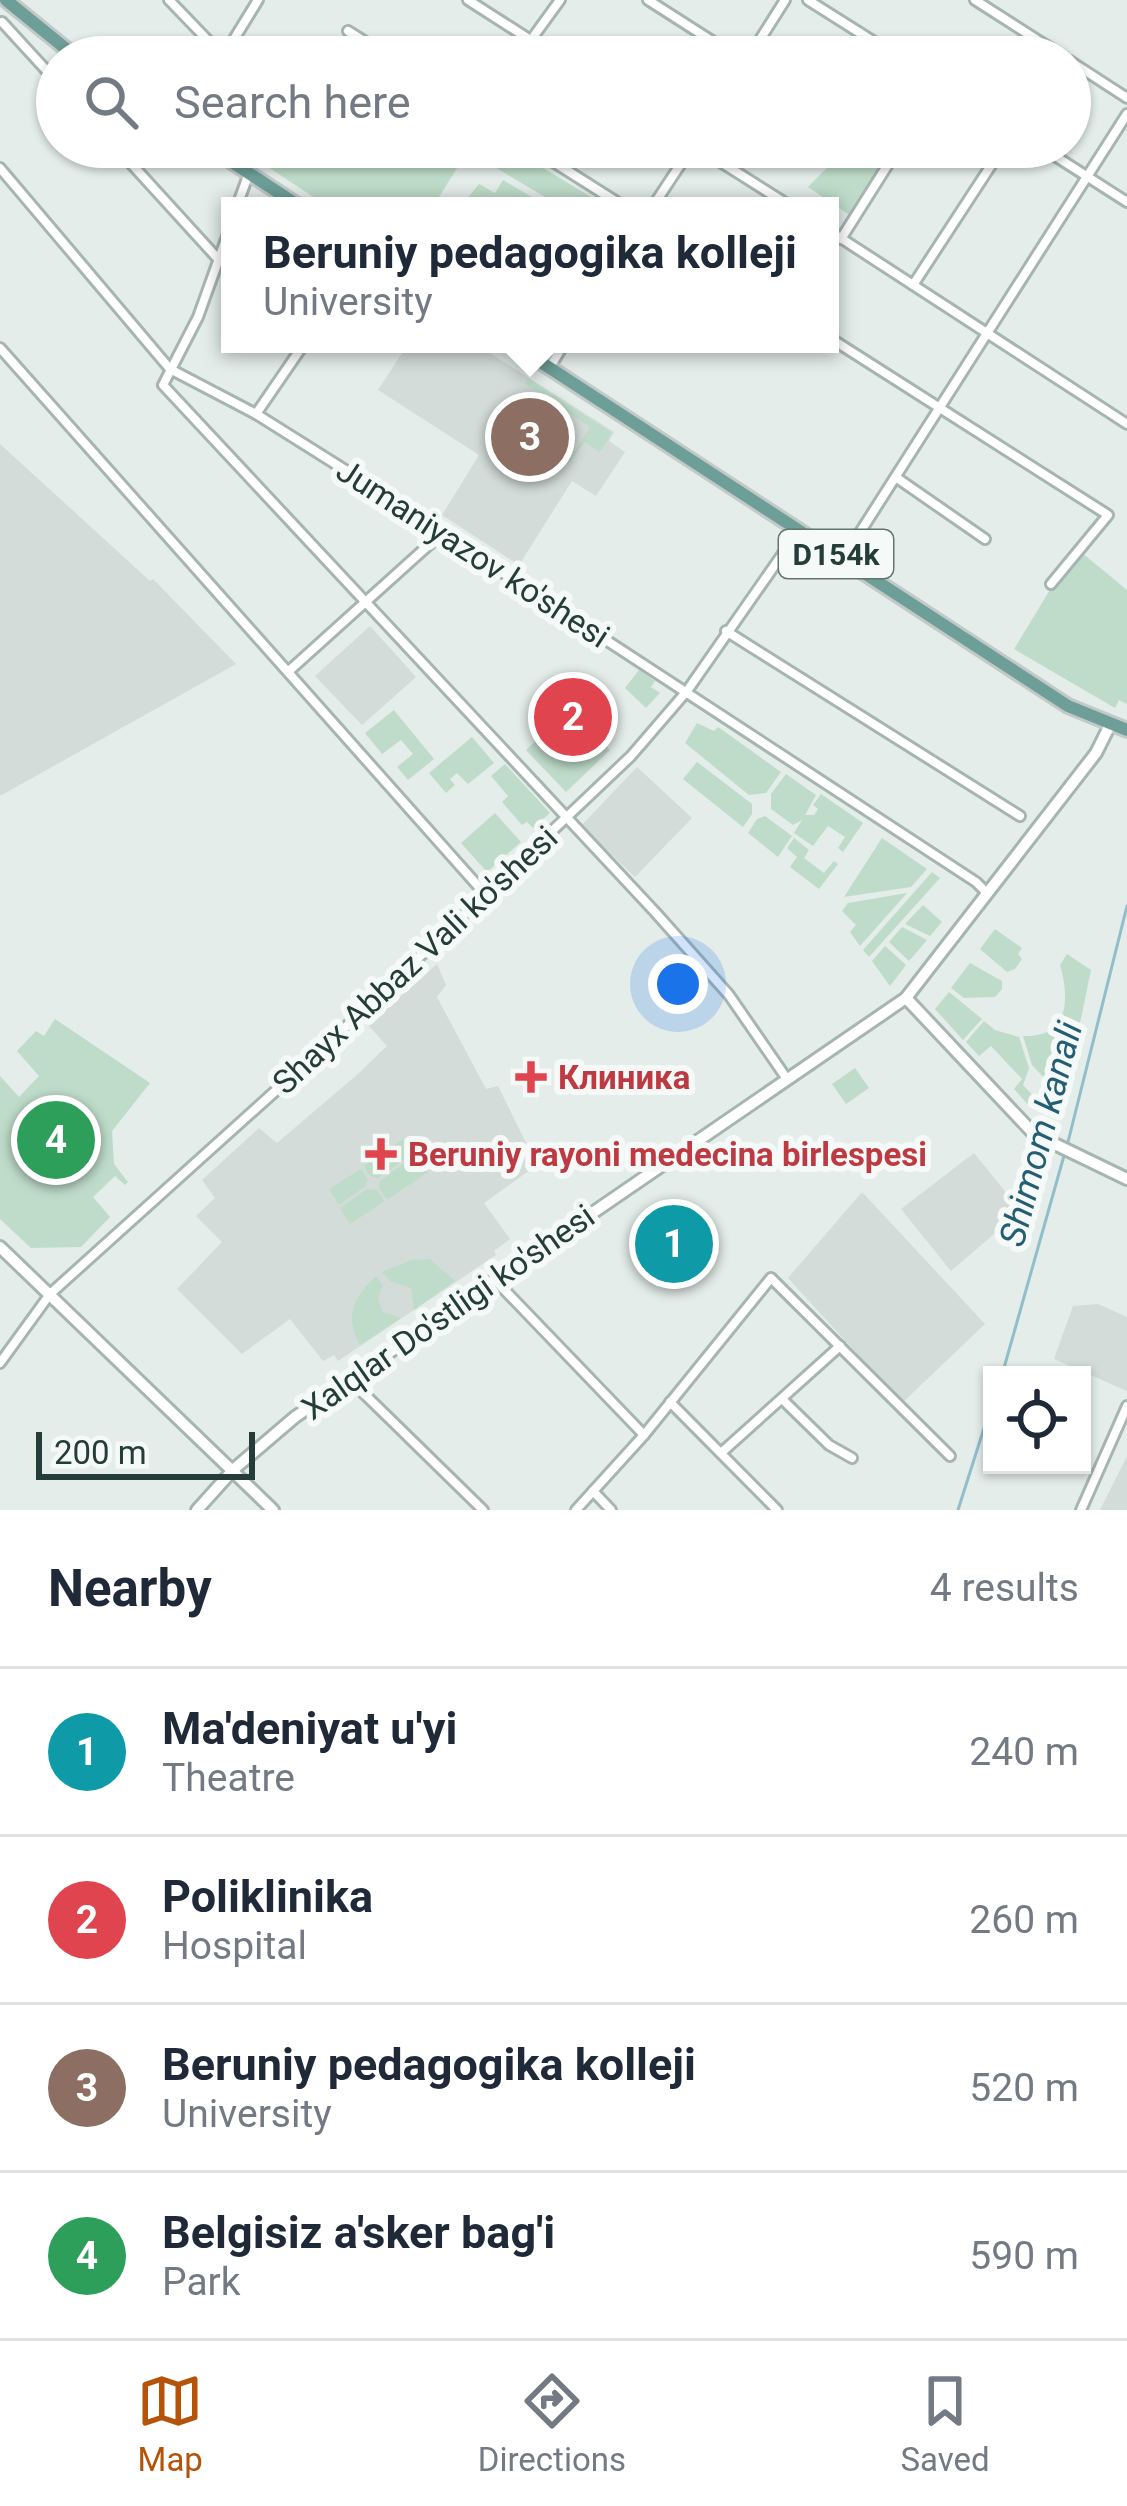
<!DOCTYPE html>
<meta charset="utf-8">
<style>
body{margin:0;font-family:Roboto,sans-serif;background:#f6f6f7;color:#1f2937}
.controls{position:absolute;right:36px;bottom:36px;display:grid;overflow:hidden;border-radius:0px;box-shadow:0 3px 9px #0004}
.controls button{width:108px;height:108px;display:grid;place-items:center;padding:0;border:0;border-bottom:3px solid #e0e1e3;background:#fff;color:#1f2937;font:60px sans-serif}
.scale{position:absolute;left:36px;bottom:30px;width:219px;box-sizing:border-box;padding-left:12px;border:6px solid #253d39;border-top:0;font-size:33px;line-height:42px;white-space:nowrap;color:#253d39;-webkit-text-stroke:9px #f5f9f7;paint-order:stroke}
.you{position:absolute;left:678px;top:984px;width:42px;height:42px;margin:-30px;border:9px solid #fff;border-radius:50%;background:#1a73e8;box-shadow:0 0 0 18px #1a73e833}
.badge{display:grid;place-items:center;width:78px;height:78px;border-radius:50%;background:#b45309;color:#fff;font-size:39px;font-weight:700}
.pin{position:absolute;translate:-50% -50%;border:6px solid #fff;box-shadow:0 3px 12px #0006}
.popup{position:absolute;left:221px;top:197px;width:618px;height:156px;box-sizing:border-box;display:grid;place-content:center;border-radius:0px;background:#fff;filter:drop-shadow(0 3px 9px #0005);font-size:39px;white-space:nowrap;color:#747a83}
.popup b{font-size:45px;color:#1f2937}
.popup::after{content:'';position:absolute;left:50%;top:100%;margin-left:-24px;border:24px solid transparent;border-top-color:#fff}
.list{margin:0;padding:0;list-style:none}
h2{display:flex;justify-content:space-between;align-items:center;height:156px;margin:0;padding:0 48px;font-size:51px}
h2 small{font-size:39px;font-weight:400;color:#747a83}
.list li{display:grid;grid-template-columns:78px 1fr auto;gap:36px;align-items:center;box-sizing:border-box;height:168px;padding:0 48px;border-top:3px solid #e0e1e3}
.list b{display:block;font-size:45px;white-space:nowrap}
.list p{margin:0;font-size:39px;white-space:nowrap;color:#747a83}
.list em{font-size:39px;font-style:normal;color:#747a83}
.icon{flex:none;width:66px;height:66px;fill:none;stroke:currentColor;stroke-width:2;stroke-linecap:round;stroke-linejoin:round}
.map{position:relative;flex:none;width:1127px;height:1510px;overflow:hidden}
.search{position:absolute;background:#fff;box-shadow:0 3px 9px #0004;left:36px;right:36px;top:36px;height:132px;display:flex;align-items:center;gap:30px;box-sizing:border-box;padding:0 42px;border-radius:66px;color:#747a83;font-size:45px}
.sheet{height:828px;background:#fff}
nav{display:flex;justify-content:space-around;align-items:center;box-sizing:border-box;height:168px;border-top:3px solid #e0e1e3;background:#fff;font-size:33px;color:#747a83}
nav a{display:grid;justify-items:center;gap:6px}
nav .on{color:#b45309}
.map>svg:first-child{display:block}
.built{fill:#d3dcd9}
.green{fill:#bfdcca}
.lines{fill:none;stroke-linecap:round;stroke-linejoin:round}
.stream{stroke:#91bdcc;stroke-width:3}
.minor-casing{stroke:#a7b5b1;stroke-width:14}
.tertiary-casing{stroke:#a7b5b1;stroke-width:16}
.primary-casing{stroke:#c2c9c8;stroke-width:18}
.minor{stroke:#fff;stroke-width:8}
.tertiary{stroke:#fff;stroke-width:10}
.primary{stroke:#6d9e97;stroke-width:12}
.health-dot{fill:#e0444e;stroke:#f5f9f7;stroke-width:4.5}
.labels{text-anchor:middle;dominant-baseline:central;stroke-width:12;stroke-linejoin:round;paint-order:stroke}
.shield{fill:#f5f9f7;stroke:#637572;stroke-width:3}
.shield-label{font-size:30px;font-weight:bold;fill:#253d39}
.street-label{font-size:33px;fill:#253d39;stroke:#f5f9f7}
.health-label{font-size:33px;font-weight:bold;fill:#be3a42;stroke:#f5f9f7;text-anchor:start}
.water-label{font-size:36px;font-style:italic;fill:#245e74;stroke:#f5f9f7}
</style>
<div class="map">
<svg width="1127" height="1510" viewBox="0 0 1127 1510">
<rect width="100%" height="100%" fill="#e4edea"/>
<!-- built -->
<g class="built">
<polygon points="408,344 476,344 614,432 609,441 625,452 596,496 572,481 519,565 442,515 479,455 378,390"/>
<polygon points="0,444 150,581 153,579 236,664 0,796"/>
<polygon points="370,626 416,677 362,725 315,676"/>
<polygon points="637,767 692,818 635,877 581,826"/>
<polygon points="437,964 446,985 437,997 486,1089 498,1086 537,1165 484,1203 510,1239 494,1251 496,1255 338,1361 334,1355 323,1361 290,1319 242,1354 177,1289 222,1242 196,1216 215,1198 202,1180 259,1128 277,1143 359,1073 387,1046 368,1025"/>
<polygon points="974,1153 1021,1211 951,1271 901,1209"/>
<polygon points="862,1192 985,1324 902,1403 788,1278"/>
<polygon points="1098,1304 1127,1317 1127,1391 1054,1359 1073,1306"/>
<polygon points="1127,1456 1127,1510 1100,1510"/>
</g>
<!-- green -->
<g class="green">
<polygon points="257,147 446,147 464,157 437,200 445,206 327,206 253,157"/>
<polygon points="497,147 508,147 606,206 560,206 488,163"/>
<path d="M845,147H894L851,216L808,187C820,174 835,162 845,147Z"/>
<polygon points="503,180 547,206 461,206 479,184 495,193"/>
<polygon points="528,378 612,433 600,452 584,442 569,464 504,422 516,404 552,427 545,440 571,457 590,427 525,384"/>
<polygon points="1081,552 1127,590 1127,704 1119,700 1115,708 1014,649 1048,593"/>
<polygon points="639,670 655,681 651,687 660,693 646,708 625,688"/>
<polygon points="565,705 568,708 548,728 563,744 582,727 588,734 576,747 586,758 603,743 610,750 566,792 526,750 542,735 538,730"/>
<polygon points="394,710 434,759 408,780 397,767 413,754 401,740 382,754 365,733"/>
<polygon points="697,723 714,731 718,727 781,772 766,793 749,795 685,743"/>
<polygon points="472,737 494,763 468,784 457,773 450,779 455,785 446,793 429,773"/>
<polygon points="697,762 752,804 752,814 743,827 683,779"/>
<polygon points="505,764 550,813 533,828 527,822 522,825 502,802 508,796 491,776"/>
<polygon points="786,774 816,795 805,815 814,815 818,809 813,805 821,794 863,823 843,852 838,848 845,837 828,826 813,846 794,833 802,820 793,825 771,809 771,794"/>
<polygon points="495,813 521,842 487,872 461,843"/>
<polygon points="765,816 792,836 778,857 748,833 757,819"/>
<polygon points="794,838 809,850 804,858 824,873 834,861 838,864 819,889 790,867 797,857 787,848"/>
<polygon points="882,838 927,869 911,887 844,897"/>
<polygon points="932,872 940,878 869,957 863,950"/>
<polygon points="907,893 860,946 850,932 856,925 842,911 848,903"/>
<polygon points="923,905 942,922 930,936 905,924"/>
<polygon points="902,927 927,940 909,961 889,942"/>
<polygon points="995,929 1022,948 1018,954 1022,959 1015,969 1007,972 980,949"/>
<polygon points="885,946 906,965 890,986 872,961"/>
<path d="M1067,954L1091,970L1062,1110L1053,1116L1049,1115L1059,1107V1094L1032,1065L1023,1036C1069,1038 1070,999 1060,965Z"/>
<polygon points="970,963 1002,981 1002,989 995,997 964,998 951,988"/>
<polygon points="949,992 982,1019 963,1040 935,1009"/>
<polygon points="55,1019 150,1083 112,1131 114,1164 128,1182 125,1185 115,1176 93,1197 110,1217 81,1247 31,1248 0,1219 0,1076 19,1097 39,1076 17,1051 36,1031 44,1036"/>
<polygon points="984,1021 995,1030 1019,1037 1029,1068 1023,1085 1038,1101 1032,1109 1014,1089 1022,1079 991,1046 979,1056 966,1042"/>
<polygon points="855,1068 869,1088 846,1104 832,1084"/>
<polygon points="403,1139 414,1153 378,1178 370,1176 364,1166"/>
<polygon points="415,1155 428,1172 387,1200 379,1188 380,1181"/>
<polygon points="361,1169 368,1179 366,1186 339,1205 329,1189"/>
<polygon points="367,1189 377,1190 385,1201 350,1224 340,1208"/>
<polygon points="430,1259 455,1281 414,1310 411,1288 390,1281 382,1272 411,1260"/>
<path d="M376,1276L383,1285L378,1299L383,1312L401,1318L360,1345C344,1316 353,1298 376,1276Z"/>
</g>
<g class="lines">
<!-- stream -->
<g class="stream">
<polyline points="1002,1375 1069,1138 1127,906"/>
<polyline points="958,1510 992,1403"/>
</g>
<defs>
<g id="minor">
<polyline points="169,0 223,56"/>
<polyline points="468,0 557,57"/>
<polyline points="648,0 737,57"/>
<polyline points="808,0 898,57"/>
<polyline points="975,0 1064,57"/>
<polyline points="2,22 57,82"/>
<polyline points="348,31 389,57"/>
<polyline points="531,40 560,0"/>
<polyline points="223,57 258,0"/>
<polyline points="749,57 785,0"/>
<polyline points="1070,61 1127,98"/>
<polyline points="116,147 219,260 230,264"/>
<polyline points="530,147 623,206"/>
<polyline points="697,147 790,206"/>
<polyline points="1041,147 1127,202"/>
<polyline points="0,168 170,369 256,414 369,485 976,882 987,893"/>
<polyline points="237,206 249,173"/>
<polyline points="653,206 692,147"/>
<polyline points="230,228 198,317 163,385 655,912 729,995 787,1079"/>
<polyline points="830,231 1127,424"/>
<polyline points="841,239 899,147"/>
<polyline points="913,285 1003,147"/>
<polyline points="830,338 1108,515 1051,584"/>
<polyline points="0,348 486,895"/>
<polyline points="550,367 564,344"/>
<polyline points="256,414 304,344"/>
<polyline points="897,478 985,539"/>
<polyline points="843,559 1127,114"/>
<polyline points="726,631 1020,816"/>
<polyline points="290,670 442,533"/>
<polyline points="495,1280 644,1435"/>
<polyline points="0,1363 50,1294 332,1040 631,756 687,691 800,529"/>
<polyline points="348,1378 483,1510"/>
<polyline points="782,1399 829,1445 852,1458"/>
<polyline points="670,1402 777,1510"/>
<polyline points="721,1453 840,1346"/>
<polyline points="593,1491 611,1510"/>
<polyline points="576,1510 644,1435 771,1278 950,1456"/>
<polyline points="1081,1510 1127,1406"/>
</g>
<g id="tertiary">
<polyline points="906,998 1034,1134 1127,1179"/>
<polyline points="0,1247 273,1510"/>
<polyline points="197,1510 234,1469 295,1417 906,998 1096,753 1110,725"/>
</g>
<g id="primary">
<polyline points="6,0 76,57"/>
<polyline points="209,147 299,206"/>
<polyline points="513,344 1068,706 1127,730"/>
</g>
</defs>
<!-- minor casing -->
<use href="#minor" class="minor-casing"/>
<!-- tertiary casing -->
<use href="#tertiary" class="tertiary-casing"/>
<!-- primary casing -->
<use href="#primary" class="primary-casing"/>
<!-- minor -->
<use href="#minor" class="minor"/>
<!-- tertiary -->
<use href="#tertiary" class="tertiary"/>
<!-- primary -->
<use href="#primary" class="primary"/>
</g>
<!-- markers -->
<g class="health-dot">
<path d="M525 1059h12v12h12v12h-12v12h-12v-12h-12v-12h12z"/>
<path d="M375 1136h12v12h12v12h-12v12h-12v-12h-12v-12h12z"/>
</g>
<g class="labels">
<!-- shield labels -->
<rect class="shield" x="779" y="530" width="114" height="48" rx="9"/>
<g class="shield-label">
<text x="836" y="554">D154k</text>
</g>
<!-- street labels -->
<g class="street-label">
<text transform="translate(473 553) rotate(33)">Jumaniyazov ko'shesi</text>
<text transform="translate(415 960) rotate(-43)">Shayx Abbaz Vali ko'shesi</text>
<text transform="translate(448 1312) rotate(-35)">Xalqlar Do'stligi ko'shesi</text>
</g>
<!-- health labels -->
<g class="health-label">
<text x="558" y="1077">Клиника</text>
<text x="408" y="1154">Beruniy rayoni medecina birlespesi</text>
</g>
<!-- water labels -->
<g class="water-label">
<text transform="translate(1041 1134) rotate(-75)">Shimom kanali</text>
</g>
</g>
</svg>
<div class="controls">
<button><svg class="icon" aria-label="locate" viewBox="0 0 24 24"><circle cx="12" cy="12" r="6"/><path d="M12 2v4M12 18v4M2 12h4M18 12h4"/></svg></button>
</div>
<div class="scale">200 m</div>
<div class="you"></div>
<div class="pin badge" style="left:674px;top:1244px;background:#0f9aa8">1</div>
<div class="pin badge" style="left:573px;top:717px;background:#e0444e">2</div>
<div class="pin badge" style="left:530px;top:437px;background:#8d6e63">3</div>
<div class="popup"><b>Beruniy pedagogika kolleji</b>University</div>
<div class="pin badge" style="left:56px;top:1140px;background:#2e9e5b">4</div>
<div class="search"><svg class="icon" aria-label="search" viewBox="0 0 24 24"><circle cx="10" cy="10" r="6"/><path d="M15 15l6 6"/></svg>Search here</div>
</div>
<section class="sheet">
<h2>Nearby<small>4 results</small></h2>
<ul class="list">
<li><span class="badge" style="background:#0f9aa8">1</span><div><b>Ma'deniyat u'yi</b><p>Theatre</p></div><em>240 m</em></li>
<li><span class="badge" style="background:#e0444e">2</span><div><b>Poliklinika</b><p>Hospital</p></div><em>260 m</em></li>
<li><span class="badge" style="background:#8d6e63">3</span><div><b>Beruniy pedagogika kolleji</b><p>University</p></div><em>520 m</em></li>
<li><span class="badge" style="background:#2e9e5b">4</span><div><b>Belgisiz a'sker bag'i</b><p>Park</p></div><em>590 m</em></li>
</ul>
</section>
<nav>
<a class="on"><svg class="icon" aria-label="map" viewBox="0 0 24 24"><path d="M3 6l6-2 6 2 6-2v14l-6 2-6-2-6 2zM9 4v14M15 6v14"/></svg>Map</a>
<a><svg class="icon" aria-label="directions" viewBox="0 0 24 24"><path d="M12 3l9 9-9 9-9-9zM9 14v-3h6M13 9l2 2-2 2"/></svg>Directions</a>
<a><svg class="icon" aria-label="saved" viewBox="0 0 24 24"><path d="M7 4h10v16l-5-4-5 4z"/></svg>Saved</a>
</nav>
